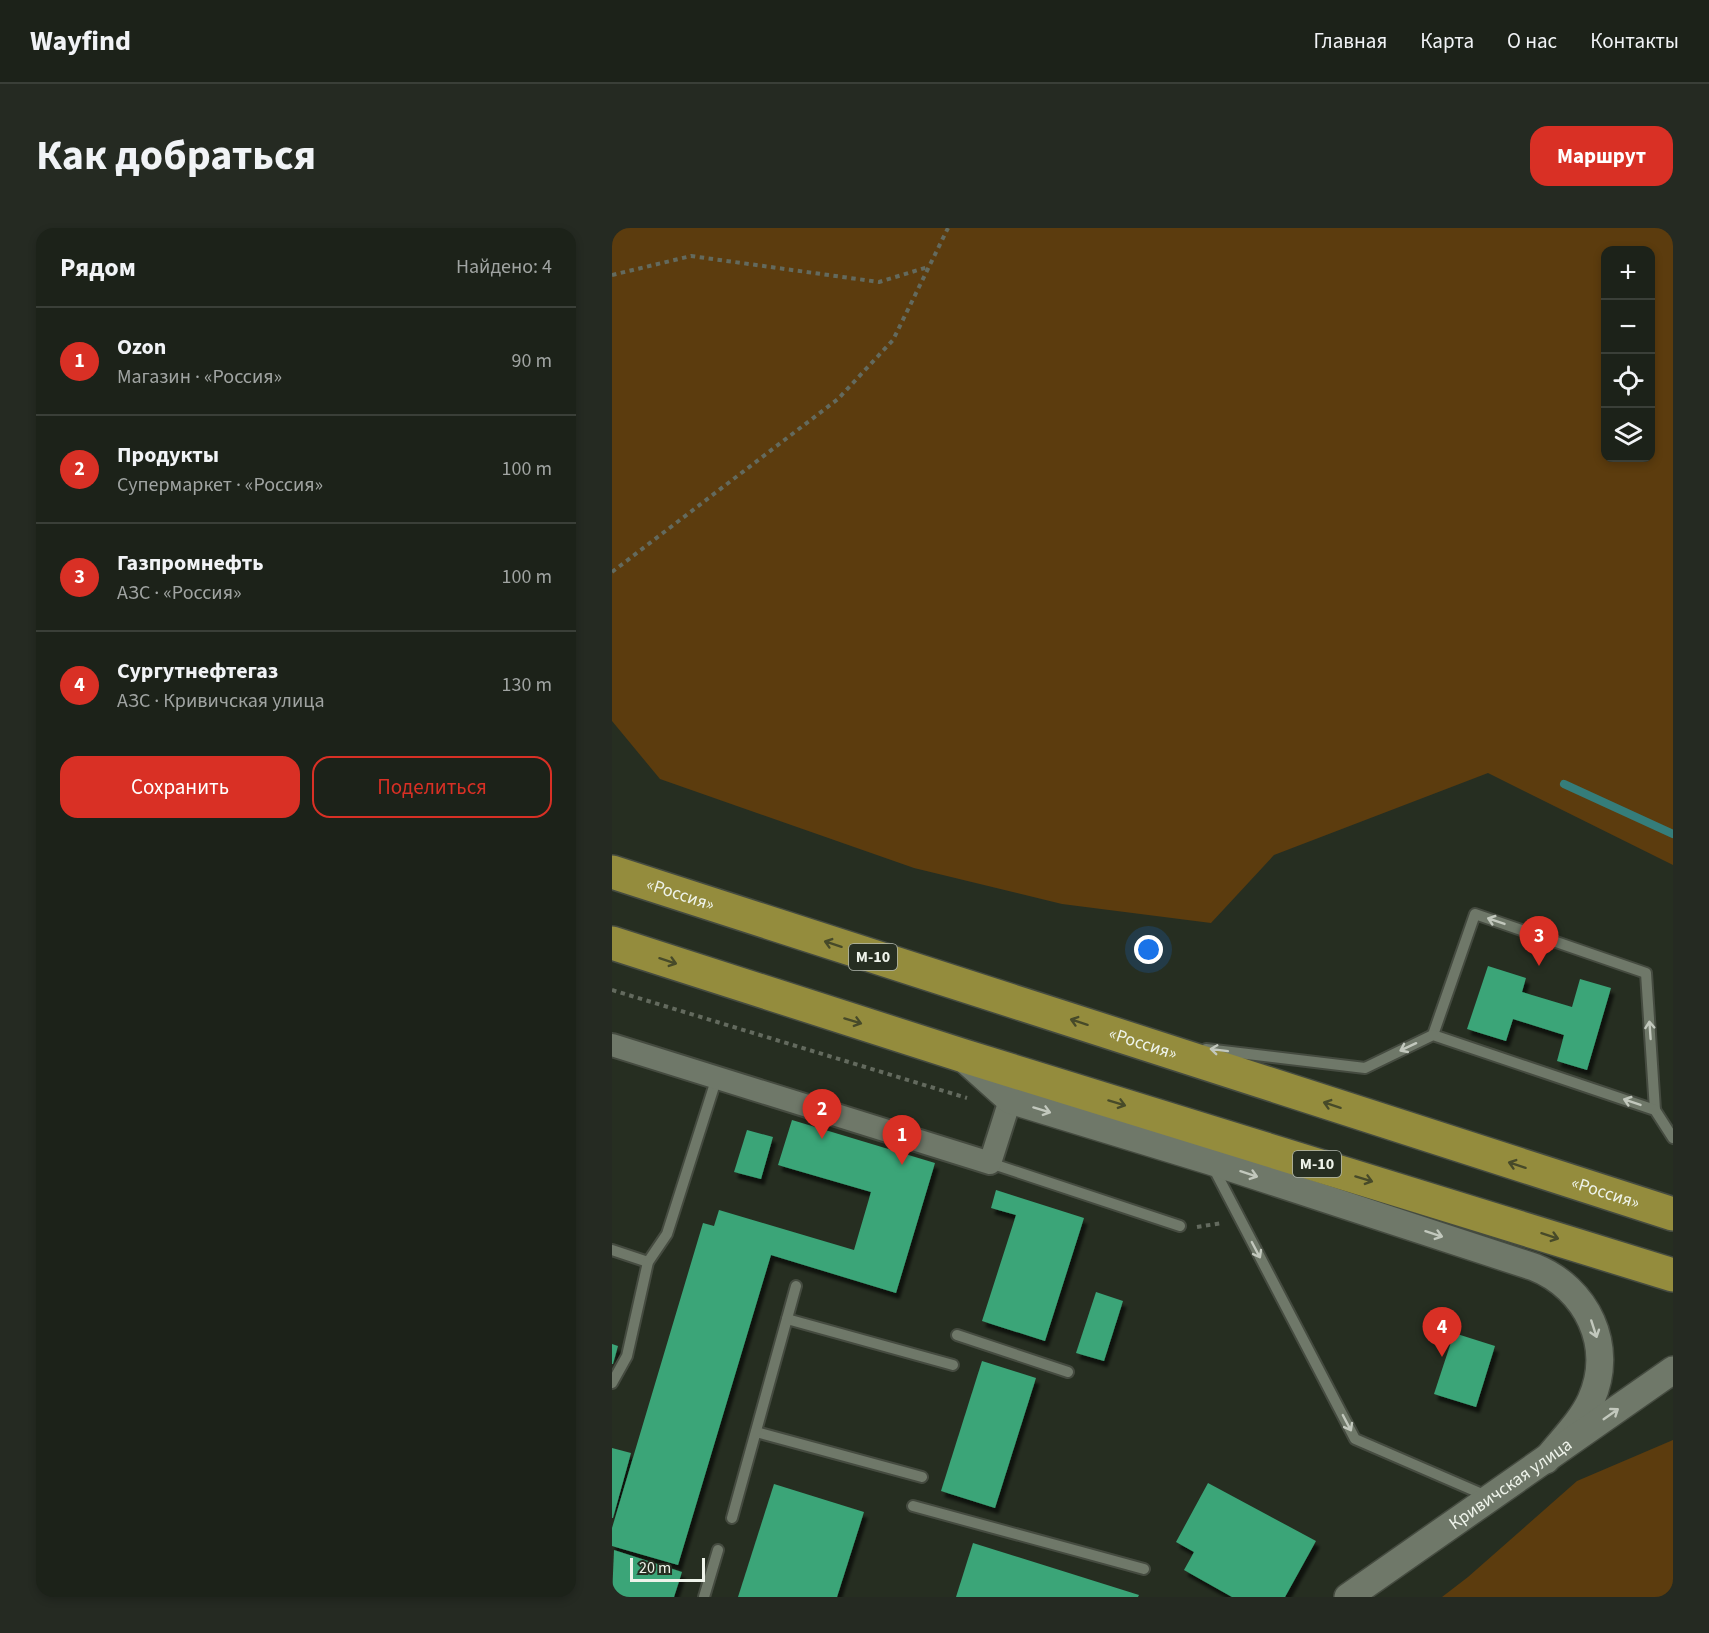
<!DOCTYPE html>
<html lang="ru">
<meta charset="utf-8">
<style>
body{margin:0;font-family:"Source Sans 3",sans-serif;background:#252a22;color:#f1f3f6}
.controls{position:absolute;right:18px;top:18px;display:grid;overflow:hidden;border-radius:12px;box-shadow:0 3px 9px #0003}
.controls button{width:54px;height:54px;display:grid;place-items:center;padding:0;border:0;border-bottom:2px solid #3a3f38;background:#1c2219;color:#f1f3f6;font:30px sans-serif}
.scale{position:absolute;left:18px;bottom:15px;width:75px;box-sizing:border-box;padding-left:6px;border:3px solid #eef3ea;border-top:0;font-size:16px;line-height:21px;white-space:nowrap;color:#eef3ea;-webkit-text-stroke:4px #262e21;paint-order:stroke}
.you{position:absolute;left:537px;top:722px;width:21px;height:21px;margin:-15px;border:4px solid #fff;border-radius:50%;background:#1a73e8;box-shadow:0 0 0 9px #1a73e833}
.badge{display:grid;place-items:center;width:39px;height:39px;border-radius:50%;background:#d93025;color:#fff;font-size:20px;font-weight:700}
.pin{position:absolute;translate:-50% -50px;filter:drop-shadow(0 2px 3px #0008)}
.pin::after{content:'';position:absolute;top:32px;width:21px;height:18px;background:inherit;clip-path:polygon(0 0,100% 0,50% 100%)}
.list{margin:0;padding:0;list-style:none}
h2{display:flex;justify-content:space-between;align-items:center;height:78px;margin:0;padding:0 24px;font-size:26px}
h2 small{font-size:20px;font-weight:400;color:#a0a4a2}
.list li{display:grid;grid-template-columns:39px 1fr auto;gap:18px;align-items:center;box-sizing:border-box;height:108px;padding:0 24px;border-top:2px solid #3a3f38}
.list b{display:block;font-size:22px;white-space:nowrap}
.list p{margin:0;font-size:20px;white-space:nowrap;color:#a0a4a2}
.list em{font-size:20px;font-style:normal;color:#a0a4a2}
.actions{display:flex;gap:12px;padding:18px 24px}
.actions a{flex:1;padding:14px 0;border:2px solid #d93025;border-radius:18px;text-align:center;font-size:21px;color:#d93025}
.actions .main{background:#d93025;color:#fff}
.icon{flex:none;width:33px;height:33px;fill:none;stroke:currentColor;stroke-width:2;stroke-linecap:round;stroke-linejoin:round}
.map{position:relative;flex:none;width:1061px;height:1369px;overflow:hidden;border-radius:18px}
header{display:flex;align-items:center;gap:36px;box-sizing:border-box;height:84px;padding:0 30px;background:#1c2219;border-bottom:2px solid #3a3f38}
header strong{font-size:28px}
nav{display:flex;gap:33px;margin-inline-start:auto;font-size:21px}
.intro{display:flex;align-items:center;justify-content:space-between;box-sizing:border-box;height:144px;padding:0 36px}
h1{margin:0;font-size:42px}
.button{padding:15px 27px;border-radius:18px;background:#d93025;color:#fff;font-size:21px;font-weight:700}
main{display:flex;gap:36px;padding:0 36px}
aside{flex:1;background:#1c2219;border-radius:18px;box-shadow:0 3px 9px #0003}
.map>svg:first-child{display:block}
.green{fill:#5c3c0e;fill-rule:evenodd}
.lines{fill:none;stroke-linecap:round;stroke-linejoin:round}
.stream{stroke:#357d7a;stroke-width:8}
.building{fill:#3ba578;filter:url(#shadow)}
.service-casing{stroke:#454b40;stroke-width:14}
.minor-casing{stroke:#454b40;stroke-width:26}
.tertiary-casing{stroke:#454b40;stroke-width:30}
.trunk-casing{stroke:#454b40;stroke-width:36}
.path{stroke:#636a5e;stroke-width:4;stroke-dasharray:4.5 4.5;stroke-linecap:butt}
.service{stroke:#6f7869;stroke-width:10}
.minor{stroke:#6f7869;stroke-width:22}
.tertiary{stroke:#6f7869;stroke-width:27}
.trunk{stroke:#948c3d;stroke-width:33}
.oneway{stroke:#c2c8bd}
.oneway2{stroke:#474a29}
.labels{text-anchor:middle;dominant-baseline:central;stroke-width:6;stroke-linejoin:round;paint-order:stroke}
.shield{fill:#262e21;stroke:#b2b8ae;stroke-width:1.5}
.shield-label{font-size:16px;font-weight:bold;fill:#eef3ea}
.street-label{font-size:18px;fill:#eef3ea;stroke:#262e21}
</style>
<header>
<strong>Wayfind</strong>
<nav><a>Главная</a><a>Карта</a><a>О нас</a><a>Контакты</a></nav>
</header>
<div class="intro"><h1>Как добраться</h1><a class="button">Маршрут</a></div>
<main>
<aside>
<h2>Рядом<small>Найдено: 4</small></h2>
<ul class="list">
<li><span class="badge">1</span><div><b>Ozon</b><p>Магазин · «Россия»</p></div><em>90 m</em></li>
<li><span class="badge">2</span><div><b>Продукты</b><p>Супермаркет · «Россия»</p></div><em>100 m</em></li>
<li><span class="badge">3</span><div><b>Газпромнефть</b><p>АЗС · «Россия»</p></div><em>100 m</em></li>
<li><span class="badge">4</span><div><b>Сургутнефтегаз</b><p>АЗС · Кривичская улица</p></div><em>130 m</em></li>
</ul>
<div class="actions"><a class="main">Сохранить</a><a>Поделиться</a></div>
</aside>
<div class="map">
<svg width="1061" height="1369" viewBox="0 0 1061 1369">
<defs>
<filter id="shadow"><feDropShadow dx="3.5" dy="6" stdDeviation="1.5" flood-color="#0009"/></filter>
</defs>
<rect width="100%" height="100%" fill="#262e21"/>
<!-- green -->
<g class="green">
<path d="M0,0H1061V637L876,545L662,627L599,695L450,676L302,640L48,551L0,493ZM993,22H1038V230H993Z"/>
<polygon points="1061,1212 1061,1369 830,1369 856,1349 965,1253"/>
</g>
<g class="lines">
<!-- stream -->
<polyline class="stream" points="952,556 1061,606"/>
</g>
<!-- building -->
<g class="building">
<polygon points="876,738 914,750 910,764 960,779 968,751 999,760 975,842 945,833 952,807 901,791 894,813 855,801"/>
<polygon points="180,892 323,935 284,1065 159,1027 66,1337 0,1318 0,1300 91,995 102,998 107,982 242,1022 259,964 166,937"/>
<polygon points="135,902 161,909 149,951 122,944"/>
<polygon points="384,962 472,990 433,1113 370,1093 404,987 379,980"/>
<polygon points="484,1064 511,1073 492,1133 464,1125"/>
<polygon points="842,1105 883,1118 864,1179 822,1166"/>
<polygon points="0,1116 6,1118 1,1136 0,1136"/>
<polygon points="370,1133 424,1150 383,1280 329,1263"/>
<polygon points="0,1220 19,1225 1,1290 0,1290"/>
<polygon points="596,1255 704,1313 673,1369 620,1369 572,1342 582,1324 564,1314"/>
<polygon points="162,1256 252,1284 225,1369 126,1369"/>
<polygon points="361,1315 527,1367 526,1369 344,1369"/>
<polygon points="2,1322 70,1344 62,1369 0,1369"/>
</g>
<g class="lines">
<defs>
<g id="service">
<polyline points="821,807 863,686 1034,745 1043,882"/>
<polyline points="594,821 753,840 821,807 1043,882 1061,910"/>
<polyline points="378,935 568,998"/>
<polyline points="601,939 743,1211 877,1269"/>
<polyline points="0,1022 36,1034"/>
<polyline points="175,1091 341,1137"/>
<polyline points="345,1107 456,1144"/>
<polyline points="0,1155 15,1128 36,1034 55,1006 105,849"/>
<polyline points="144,1204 310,1249"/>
<polyline points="301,1278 532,1341"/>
<polyline points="120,1290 184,1058"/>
<polyline points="92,1369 106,1322"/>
</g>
<polyline id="minor" points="0,817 378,935 398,872"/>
<g id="tertiary">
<path d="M349,828L398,872L598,933L922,1039C975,1060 1003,1118 979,1172C969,1194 949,1213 934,1232"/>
<path id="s1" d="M736,1369L1061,1142"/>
</g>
<g id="trunk">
<path id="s2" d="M0,644L1061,986"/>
<polyline points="0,715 349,827 1061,1047"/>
</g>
</defs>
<!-- service casing -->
<use href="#service" class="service-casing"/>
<!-- minor casing -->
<use href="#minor" class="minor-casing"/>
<!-- tertiary casing -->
<use href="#tertiary" class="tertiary-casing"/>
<!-- trunk casing -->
<use href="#trunk" class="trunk-casing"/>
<!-- path -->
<g class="path">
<polyline points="0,47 79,28 267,54 316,39"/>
<polyline points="0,344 226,171 281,112 336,0"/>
<polyline points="0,762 355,870"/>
<polyline points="585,999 610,995"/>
</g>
<!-- service -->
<use href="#service" class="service"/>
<!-- minor -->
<use href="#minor" class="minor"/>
<!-- tertiary -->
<use href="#tertiary" class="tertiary"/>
<!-- trunk -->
<use href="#trunk" class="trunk"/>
</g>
<!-- one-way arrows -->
<defs><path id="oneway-shaft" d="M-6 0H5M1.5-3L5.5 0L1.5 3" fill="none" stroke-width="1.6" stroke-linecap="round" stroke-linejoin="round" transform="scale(1.5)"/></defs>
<g class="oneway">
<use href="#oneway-shaft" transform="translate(884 693) rotate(-161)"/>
<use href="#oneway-shaft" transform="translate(1038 802) rotate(-94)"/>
<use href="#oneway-shaft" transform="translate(796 819) rotate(155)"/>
<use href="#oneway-shaft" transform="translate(607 822) rotate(-173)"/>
<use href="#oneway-shaft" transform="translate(1020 874) rotate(-161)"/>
<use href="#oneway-shaft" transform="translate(430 882) rotate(17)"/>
<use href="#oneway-shaft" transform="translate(637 946) rotate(18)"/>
<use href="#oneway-shaft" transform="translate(822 1006) rotate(18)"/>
<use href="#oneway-shaft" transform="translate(644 1022) rotate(62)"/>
<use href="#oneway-shaft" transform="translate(982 1101) rotate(72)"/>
<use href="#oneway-shaft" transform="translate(999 1186) rotate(-35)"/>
<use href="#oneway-shaft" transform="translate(735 1195) rotate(62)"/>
</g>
<g class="oneway2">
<use href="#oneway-shaft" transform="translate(221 716) rotate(-162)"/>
<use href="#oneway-shaft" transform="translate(56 733) rotate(18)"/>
<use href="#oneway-shaft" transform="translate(241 793) rotate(17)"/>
<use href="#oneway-shaft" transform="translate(467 794) rotate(-162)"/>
<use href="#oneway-shaft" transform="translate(505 875) rotate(17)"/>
<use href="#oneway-shaft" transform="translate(720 877) rotate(-162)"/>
<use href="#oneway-shaft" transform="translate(905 937) rotate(-162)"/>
<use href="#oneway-shaft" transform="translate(752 951) rotate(17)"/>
<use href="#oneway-shaft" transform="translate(938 1008) rotate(18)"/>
</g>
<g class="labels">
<!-- shield labels -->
<g class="shield">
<rect x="237" y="716" width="48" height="26" rx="4.5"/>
<rect x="681" y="923" width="48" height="26" rx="4.5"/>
</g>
<g class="shield-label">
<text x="261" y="729">М-10</text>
<text x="705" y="936">М-10</text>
</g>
<!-- street labels -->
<g class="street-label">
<text stroke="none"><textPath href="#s2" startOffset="72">«Россия»</textPath></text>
<text stroke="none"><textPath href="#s2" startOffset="558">«Россия»</textPath></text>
<text stroke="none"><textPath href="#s2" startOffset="1044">«Россия»</textPath></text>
<text stroke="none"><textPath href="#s1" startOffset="198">Кривичская улица</textPath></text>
</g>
</g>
</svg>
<div class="controls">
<button>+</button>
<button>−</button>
<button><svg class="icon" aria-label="locate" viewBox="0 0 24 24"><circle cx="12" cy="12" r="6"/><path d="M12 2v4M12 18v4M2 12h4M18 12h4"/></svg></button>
<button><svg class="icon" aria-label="layers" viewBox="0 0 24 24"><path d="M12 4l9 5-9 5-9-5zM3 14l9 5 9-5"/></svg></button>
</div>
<div class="scale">20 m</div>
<div class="you"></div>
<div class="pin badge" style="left:290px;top:937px">1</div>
<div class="pin badge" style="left:210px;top:911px">2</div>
<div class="pin badge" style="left:927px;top:738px">3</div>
<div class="pin badge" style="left:830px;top:1129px">4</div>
</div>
</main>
